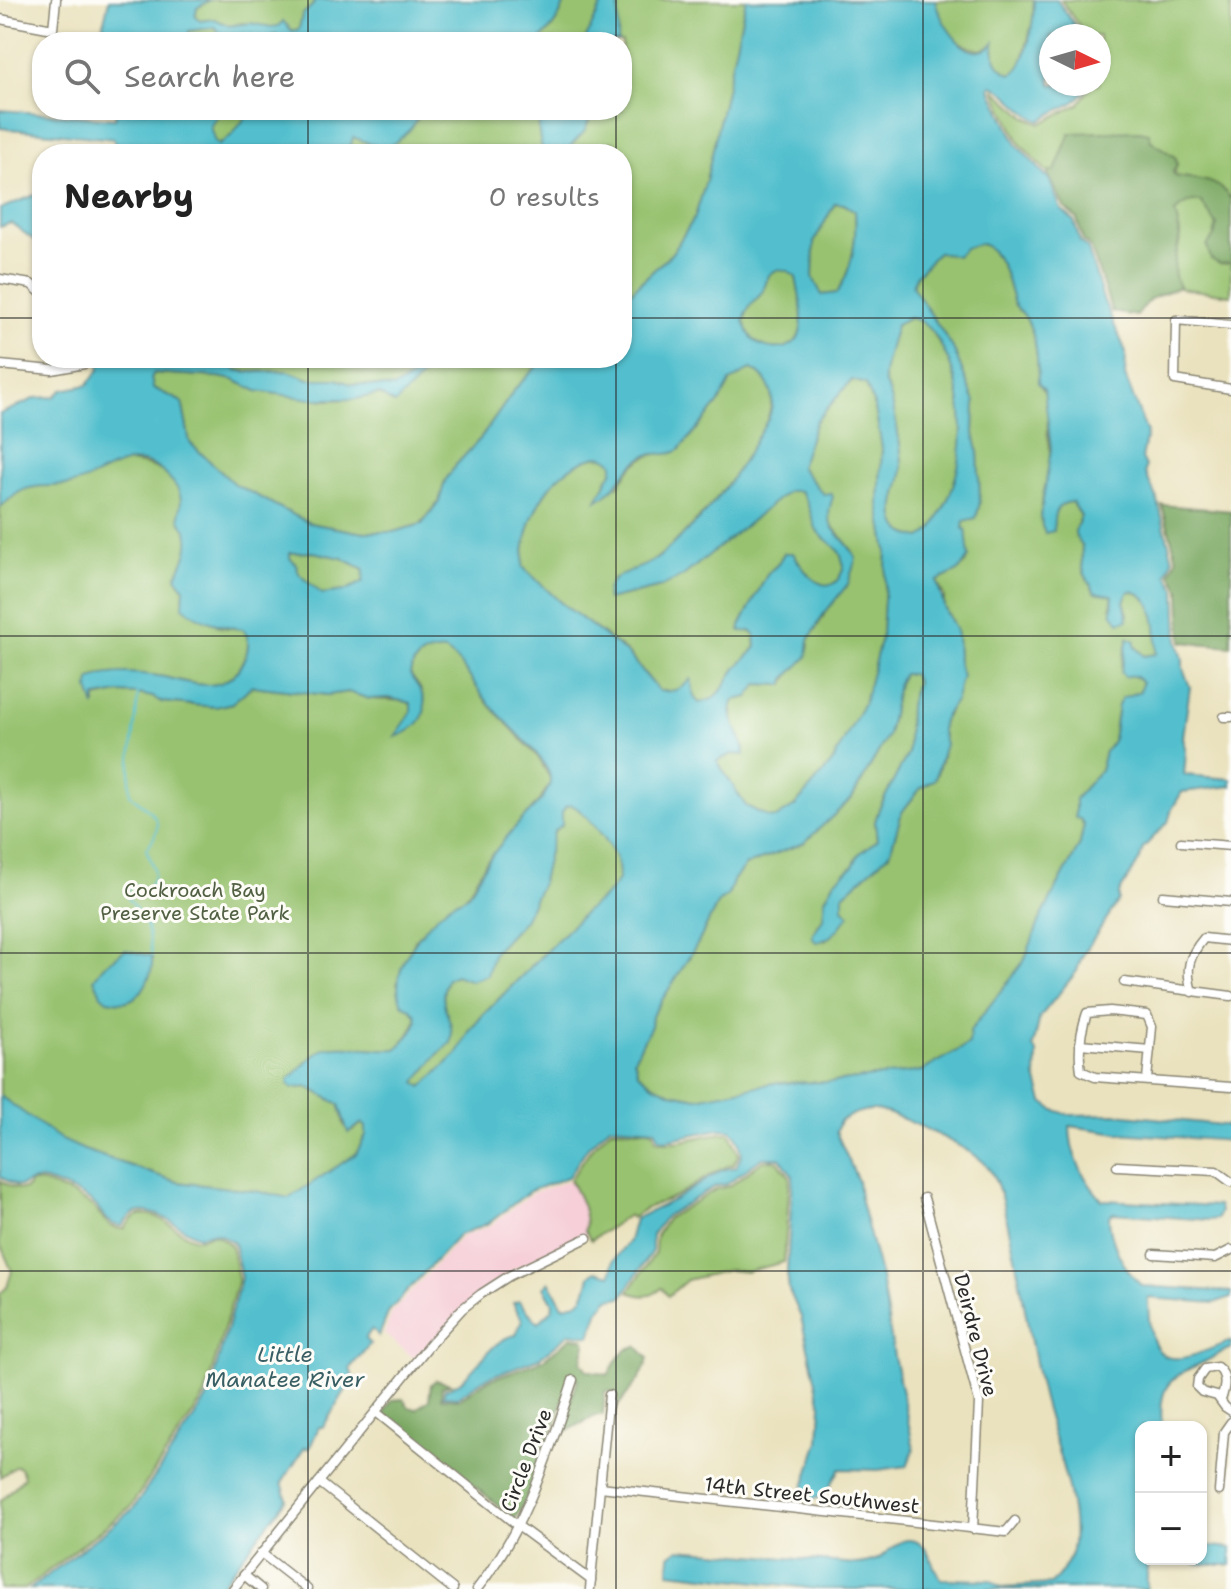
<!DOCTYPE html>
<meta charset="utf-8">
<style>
body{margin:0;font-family:"Shantell Sans",sans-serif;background:#f2f2f2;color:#222}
.controls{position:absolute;right:24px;bottom:24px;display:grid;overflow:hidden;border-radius:16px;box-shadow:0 2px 6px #0004}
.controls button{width:72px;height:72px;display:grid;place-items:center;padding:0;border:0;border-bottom:2px solid #e0e0e0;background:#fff;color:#222;font:40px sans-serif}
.compass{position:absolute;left:1039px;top:24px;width:72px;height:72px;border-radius:50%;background:#fff;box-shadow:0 2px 6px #0004;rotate:95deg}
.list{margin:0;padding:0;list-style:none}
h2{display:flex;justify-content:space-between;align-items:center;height:104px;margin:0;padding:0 32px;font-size:34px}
h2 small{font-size:26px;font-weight:400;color:#767676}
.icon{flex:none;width:44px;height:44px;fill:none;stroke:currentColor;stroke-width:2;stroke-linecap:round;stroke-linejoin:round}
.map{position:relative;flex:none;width:1231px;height:1589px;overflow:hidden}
.search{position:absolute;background:#fff;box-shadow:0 2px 6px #0004;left:32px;top:32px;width:600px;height:88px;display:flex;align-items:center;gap:20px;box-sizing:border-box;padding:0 28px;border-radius:32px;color:#767676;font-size:30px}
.panel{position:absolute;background:#fff;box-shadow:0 2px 6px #0004;left:32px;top:144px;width:600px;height:224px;border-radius:32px}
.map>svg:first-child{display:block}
.built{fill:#f6cfd8}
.green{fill:#98c26f;stroke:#62764d;stroke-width:2}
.forest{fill:#7aa862;stroke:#526a46;stroke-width:2}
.water{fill:#53bfce;stroke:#3f757c;stroke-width:2;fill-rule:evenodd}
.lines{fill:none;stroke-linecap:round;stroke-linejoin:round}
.stream{stroke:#53bfce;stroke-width:2}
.minor-casing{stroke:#8a8674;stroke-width:11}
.minor{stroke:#fff;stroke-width:8}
.grid{fill:none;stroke:#2b2b2b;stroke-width:2;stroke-opacity:0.55}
.labels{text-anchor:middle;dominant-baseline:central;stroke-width:6;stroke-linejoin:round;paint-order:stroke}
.park-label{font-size:20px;fill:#516043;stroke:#fdfcf7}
.street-label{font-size:20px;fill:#2b2b2b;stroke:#fdfcf7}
.water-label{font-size:22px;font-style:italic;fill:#395f64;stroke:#fdfcf7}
</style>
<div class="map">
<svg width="1231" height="1589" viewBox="0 0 1231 1589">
<rect width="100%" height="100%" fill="#fdfcf7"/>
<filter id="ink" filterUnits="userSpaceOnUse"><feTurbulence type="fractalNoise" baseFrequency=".0125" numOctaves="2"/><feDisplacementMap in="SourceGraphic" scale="16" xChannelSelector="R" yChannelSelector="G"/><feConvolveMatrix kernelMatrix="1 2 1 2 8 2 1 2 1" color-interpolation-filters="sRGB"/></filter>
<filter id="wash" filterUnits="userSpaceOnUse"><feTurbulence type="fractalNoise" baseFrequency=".006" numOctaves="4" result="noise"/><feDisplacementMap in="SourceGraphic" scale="32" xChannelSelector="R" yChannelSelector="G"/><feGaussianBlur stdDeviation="1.8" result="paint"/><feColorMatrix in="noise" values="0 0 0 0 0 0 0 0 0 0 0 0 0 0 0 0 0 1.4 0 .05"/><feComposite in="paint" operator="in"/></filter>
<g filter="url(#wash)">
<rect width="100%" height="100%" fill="#eae2be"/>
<!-- built -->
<polygon class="built" points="570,1180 581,1200 587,1234 507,1273 414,1358 384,1334 392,1312 461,1237 491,1225 532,1193"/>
<!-- green -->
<g class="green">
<polygon points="210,0 312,0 314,4 301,20 299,30 292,31 287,26 271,27 243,23 229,26 215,19 200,21 195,16 197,8"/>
<path d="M565,0H746L706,181L695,217L672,253L622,300V154H612L616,143L610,142L606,154H353L350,149V139L353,137L368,143L418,119V110H622V42H537C550,32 561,17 565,0Z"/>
<path d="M935,0H1034L1033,20L1021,68L1011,74C995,67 994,60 994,44L981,50C953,46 941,26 935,0Z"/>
<path d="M1061,0H1231V200C1220,179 1196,180 1175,176L1176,158L1151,141L1070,133L1055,171L1047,172L1020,144L994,89L1026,117L1040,124L1079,104L1092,84H1099V36H1086Z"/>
<polygon points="215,27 245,39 247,42 187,42 189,31"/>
<polygon points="221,110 251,110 232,135 219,145 215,142 210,127"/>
<path d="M1192,201L1201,202L1217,225L1214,236L1220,264L1231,263V295L1179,288C1168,266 1177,259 1180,238C1181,230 1177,221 1175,213L1182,205Z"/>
<path d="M835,203L843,204L855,211C857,240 853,268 837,293L821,295L813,278L814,242Z"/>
<path d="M980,243C1003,251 1007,281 1013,301C1015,308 1021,310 1024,315C1037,334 1038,362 1038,383C1053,397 1046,420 1048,438C1049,445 1051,450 1051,457C1049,480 1034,511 1045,533L1054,527C1051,513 1057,503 1072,502L1081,516C1076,530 1070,532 1082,545C1081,571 1081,569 1095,592L1113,594L1111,607L1128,614L1124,601L1129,591C1157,593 1159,632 1156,654L1144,656L1128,638L1121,666C1128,674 1138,676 1142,683L1140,692L1122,698L1116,717L1113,741L1105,752L1100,771L1075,799L1080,819L1084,825L1080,844L1040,920L1024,962L970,1031L969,1044L922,1071L833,1082L774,1083L697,1098L671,1093L654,1085L638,1073L634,1059L651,1026L652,1016L698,943L718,902L728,895L734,879L746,865L804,843L852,798L888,735L898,683L903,674H914L916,682L909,706L908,753L879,809L875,822L877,840L859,854L853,866L835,881L825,899L823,918L816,926L825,941L841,925L843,895L890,853L902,812L920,789L935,779L942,758L944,737L941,730L943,720L948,714L958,655L957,637L950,617L944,608V596L937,581L958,571L967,562L966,530L963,529L964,521L976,518L980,502L978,451L974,434L975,402L953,348L912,286L916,276L938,252L952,255L970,245Z"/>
<path d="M778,270L788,271L796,277C799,294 805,316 800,333C794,353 765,352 753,339C748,334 747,327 744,322C748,306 750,305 760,295C769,285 763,274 778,270Z"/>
<path d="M909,318C927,320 934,334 943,349C969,399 969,466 940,515C935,524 932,533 921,538C914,536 904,535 899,528C888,511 900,489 902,472C903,458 894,405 889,392C886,385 885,387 884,380C882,370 893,338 896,325Z"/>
<polygon points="224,358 433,358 418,374 395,388 351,384 336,379 309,379 288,371 247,372 237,370 225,362"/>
<polygon points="440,358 545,358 516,388 481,438 456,465 445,481 439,502 421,524 393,532 358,532 309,523 234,484 190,443 182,402 153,388 151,378 154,373 219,377 234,380 257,391 326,400 356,399 379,394 394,404"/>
<path d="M750,369C758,372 765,375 769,384C789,427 690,533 657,558C644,568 627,572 613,579L608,600L661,587L683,576L787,491H800C810,503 810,516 817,529C827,546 838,537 844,566C833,606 804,574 793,553H784L778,564L768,573L740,626L755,634L756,646C751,654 745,659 739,665C725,681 723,700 699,703L684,687L674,692L659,691L627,652L560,602L523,567C524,523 544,477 585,460C596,456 604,454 613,463V470L606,482L618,486C637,456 645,455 679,450L718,404L730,382Z"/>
<polygon points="852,380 866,384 875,408 882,448 879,504 887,551 882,634 864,703 832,763 795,806 776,818 768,817 746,806 729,784 717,761 732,754 744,755 744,747 735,730 731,706 734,700 748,697 758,684 783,685 809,647 809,640 832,602 852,550 828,521 823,494 800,467 816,421"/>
<path d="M126,462C148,463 181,473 181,501C182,507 178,514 180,520C181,523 185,527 186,530C194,545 183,563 176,577L184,588L183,599L220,627L243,629C250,638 249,649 244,658C227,698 196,684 164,677C144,673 117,673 96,676L90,680L96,705V698L119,693L138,694L153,697L161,702L215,707L232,703L252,686L327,695L349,692L370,699L407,701L413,707L405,723L424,701L420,688L410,674C414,656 428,649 446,651L457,658L487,702L538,757L550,778V784L538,802L486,862L468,893L462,900L447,907L415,940L397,984L417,1015C415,1030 406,1039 396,1049C376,1051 340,1043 324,1049C311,1054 300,1071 289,1079L299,1088L308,1087L340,1104L344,1125L354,1130L362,1123L366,1127V1135L356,1154L289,1199L255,1191L177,1182L84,1150L62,1141L0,1096V507L23,489L43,484L69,485Z"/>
<polygon points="313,552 342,558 365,570 363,583 344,591 322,594 299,574 296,564 290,558 289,553"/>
<path d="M572,805C590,815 624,857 618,879C613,892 596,903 586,911L484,1014L470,1030L458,1053L423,1087L415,1082C433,1063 449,1039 445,1011C443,1000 442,991 447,979L456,975L471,981L494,952L524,920L541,885L554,831L562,825V812L566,806Z"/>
<path d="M611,1129L647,1130L653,1131L656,1140C680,1148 706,1131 730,1133L739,1154L734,1164C713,1170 697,1185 678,1195C662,1203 645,1206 632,1218L629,1215L591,1240L585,1231C588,1211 579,1197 570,1180L591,1149Z"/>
<path d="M771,1160L778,1161L790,1177L784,1262L746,1272L729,1270L687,1280L668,1296L662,1288C651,1298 642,1297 629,1292L655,1253L656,1236L668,1218L717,1189L730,1186L763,1161Z"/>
<path d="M0,1181C7,1184 17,1191 24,1189C33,1185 25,1183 35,1182C45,1181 81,1198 89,1204C104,1213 103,1229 124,1229C127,1226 129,1222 132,1219C152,1202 180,1237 197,1239C203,1239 203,1237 209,1235C217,1233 224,1241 231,1245L238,1279L205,1396L130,1507L25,1589H0V1502L24,1477L21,1469L16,1466L0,1477V1294L7,1287L12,1271L0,1244Z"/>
</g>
<!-- forest -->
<g class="forest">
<path d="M1140,131L1149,133L1151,141L1176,158L1177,165L1173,171L1175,176C1197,180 1220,178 1231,200V263L1220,264L1211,259L1207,246L1214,236L1217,225L1201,202C1189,201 1183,204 1175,213C1177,221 1181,231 1179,240C1176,258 1170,269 1179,287L1150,299L1137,316L1112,312L1091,248L1083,241L1077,219L1064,207L1047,172L1055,171L1070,133Z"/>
<polygon points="1162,505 1231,511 1231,646 1182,642 1180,589 1170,573 1177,559"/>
<path d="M572,1337L584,1339L586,1345L581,1362L587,1370L608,1375C617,1361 619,1350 637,1346L648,1358C643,1382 623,1394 612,1416L613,1392L605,1391L603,1415H597L558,1436L578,1379L571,1376C554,1424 542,1476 515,1519L384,1413L392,1400L403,1399L409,1407L416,1409L429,1400L431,1384L436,1380L451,1384L442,1387L441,1398L459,1399L486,1381L541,1361Z"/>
</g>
<!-- water -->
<g class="water">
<path d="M109,0H210L197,8L195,16L200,21L215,19L229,26L251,23L271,27L279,26L283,21L292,31L299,29L302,15L314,4L312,0H565C562,16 550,32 537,42H277L276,34L260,42H247L245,39L224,38L215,27L189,31L187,42H99Z"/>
<polygon points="604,0 619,0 618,42 584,42"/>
<path d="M746,0H935C940,21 969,72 994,42C994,59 995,67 1011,74C1028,68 1034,17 1034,0H1057L1082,36H1051V84H1089C1074,110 1061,105 1040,121C1021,113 1007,89 991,85L990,88L1017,145L1049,179L1061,209L1074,221L1080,242L1088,249L1103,299L1126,352L1125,376L1147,433L1142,458L1146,466L1145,473L1157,498L1173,560L1167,574L1176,589L1178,642L1183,659V668L1190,687L1183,737L1186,753L1184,775L1231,779V786L1182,792L1172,809L1168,822L1143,848L1139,861L1119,893V900L1081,958L1077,971L1040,1017L1033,1047L1037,1053L1036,1077L1043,1102L1054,1110L1071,1115L1116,1114L1231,1126V1141L1118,1133L1070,1126C1070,1154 1084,1180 1102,1200L1218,1206L1220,1211L1217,1219L1210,1220L1113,1213L1109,1216C1109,1241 1124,1270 1142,1286L1231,1292V1297L1214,1303L1148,1298C1149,1376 1174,1364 1231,1341V1348C1221,1352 1212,1358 1202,1363C1167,1378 1158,1388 1162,1427H1141V1559H1147V1589H818L669,1572L670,1556L679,1549L857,1564C865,1563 876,1562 882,1556C893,1547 906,1532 922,1545C932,1554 932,1570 942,1579L990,1580L1002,1587L1051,1584C1063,1571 1071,1561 1073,1543C1078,1500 1052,1437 1042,1395C1028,1336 1021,1275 1006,1217C1002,1201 998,1179 987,1166C977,1151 893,1111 874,1110C862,1109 851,1115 840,1121L836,1132L858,1181L860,1198L881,1278L894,1356L914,1449L907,1466L878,1470L840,1469L824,1497L802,1500L801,1496L819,1441L821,1405L801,1317L789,1290L787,1271L793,1176L780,1158H762L727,1184L716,1186L666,1216L652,1235V1251L622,1297L609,1299L599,1310L590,1336L570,1333L539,1358L484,1379L457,1397L443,1396L445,1389C475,1381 487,1339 516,1335L522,1319L513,1303L519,1301L538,1323L552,1310L553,1303L544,1287L549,1281L563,1306C583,1304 586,1294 590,1276L596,1271L611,1275L613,1261L629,1241L635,1219L676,1199L722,1170L736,1167L742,1154L739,1141L732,1130L720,1129L666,1140L659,1138L655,1129L610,1126L588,1147L568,1177L530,1191L489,1223L459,1235L389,1311L379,1336L372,1329L365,1339L370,1344L350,1368L353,1378L323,1427H319L309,1449L305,1447L282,1483L287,1499L218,1589H30L133,1509L208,1397L241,1278L234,1243C220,1234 215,1230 199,1236C182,1231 150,1201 131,1216C127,1219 125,1223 122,1226C106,1225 104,1213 93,1203C84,1195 54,1183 41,1180C30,1178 27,1186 17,1186L0,1177V1096L62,1140L84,1150L177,1182L255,1191L289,1198L356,1154L366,1135V1127L362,1123L348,1133L339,1104L308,1087L292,1088L288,1084L289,1079C300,1071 311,1054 324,1049C340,1043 376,1051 396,1049C412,1034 430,1016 402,1004C386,970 424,926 449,905C454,901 460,901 465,897C476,888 479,872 488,861C497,848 508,835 519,823C528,812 552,794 550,778C548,759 506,723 492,707C476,690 465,664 446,651C428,649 413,657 410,674C413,681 418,685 421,692C432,715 417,730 395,737L411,713V703L389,698L370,699L348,692L327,695L252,686L232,703L215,707L161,702L153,697L138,694L119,693L96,697L95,707L89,689L90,680C110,669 142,673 164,677C195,684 227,697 244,659C249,649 250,638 243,629C220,626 202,622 183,607L184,588L176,577C183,564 193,545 186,530C185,528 181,522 180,520C178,512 183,503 180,495C178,487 172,481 166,475C132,441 102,481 68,485C34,488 28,481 0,507V414L36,398L54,397L62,390L87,385L99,370V364L92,358H224L225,362L237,370L247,372L288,371L309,379H336L351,384L394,388L417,374L433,358H440L395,404L379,394L356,399H311L257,391L234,380L219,377L154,373L151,378L153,388L182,402L190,443L234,484L309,523L358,532H393L422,524L439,502L445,481L456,465L481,438L516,388L545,358H622V300L672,253L695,217L706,181ZM835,203L844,204L855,211C857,240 853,268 837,293L822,295L813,278L814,242ZM980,243C1003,252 1007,281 1013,301C1015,308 1021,310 1024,315C1037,334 1038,362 1038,383L1044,389L1051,449L1041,513L1042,526L1045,533L1054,531C1053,516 1054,503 1072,502L1081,516C1076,530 1070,532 1082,545C1081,569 1082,571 1095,592L1113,595L1112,612L1119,622L1128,620L1124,601L1129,591C1157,592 1158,632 1156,654L1144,656L1135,647V641L1128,638L1121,672L1125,677C1132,674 1138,677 1142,683L1140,691L1122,698L1118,705L1113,741L1105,752L1100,771L1075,799V818L1080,819L1084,825L1080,844L1040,920L1024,961L970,1031L969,1044L922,1071L833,1082L774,1083L697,1098L671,1093L654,1085L638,1073L634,1059L651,1026L652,1016L698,943L718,902L728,895L734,879L746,865L804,843L852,798L888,735L898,683L903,674H913L916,682L909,706L908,753L879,809L875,822L877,840L859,854L853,866L835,881L825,899L823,918L812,936L816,942C832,940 840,927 849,915L843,908V895L890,853L902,812L920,789L935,779L945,744L941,730L943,720L956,699L962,675C955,662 959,651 957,636C956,624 946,616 944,606C942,597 939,590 937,581L958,571L969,558L966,529H963L964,521L976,518L980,502L978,451L974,434L975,402L953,348L912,286L916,276L938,252L957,256L965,248ZM778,270L788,271L796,277C799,293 805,316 800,333C794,353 765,352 753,339C748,334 747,327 744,322C748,304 750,307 760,295C769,285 763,274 778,270ZM909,318C927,320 935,334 943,349C969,399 968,466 940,515C935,524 932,533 921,538C914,536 904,535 899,528C888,510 900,490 902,472C903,457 894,406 889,392C886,385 885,387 884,381C882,370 893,338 896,325ZM751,369C768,377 776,394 770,414C767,423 760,432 755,441C733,480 707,516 672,545C666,551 660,557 653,561C636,572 602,573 607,600L661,587L683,576L788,491H800C811,504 812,524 818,532C831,547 839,543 844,566C833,606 804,574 793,553H784L778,564L768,573L740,626V632L751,631L755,634L756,647C751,654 745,659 739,665C725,681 723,700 699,703L694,697L691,679C681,690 674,692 659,691L627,653L560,602L523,567C524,523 544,477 585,460C596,455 604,454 613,463V470L597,500C618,490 624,468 643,457C655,450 668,458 679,450L718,404L730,382ZM852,380L866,384L875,408L882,448L879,504L887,551L882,634L864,703L832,763L795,806L776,818L768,817L746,806L717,761L732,754L745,755C744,736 724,719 734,700L748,697L758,684L783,685L786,678L807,657L809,640L823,615L848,584L856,558C842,530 820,533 833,497L831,493L823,494L800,467L816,421ZM313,552L342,558L364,569L363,582L344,591L322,594L299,574L296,564L290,558V553ZM572,805C590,815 624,857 618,879C613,892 596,903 586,911L484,1014L470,1030L458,1053L422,1087L416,1082L439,1053L451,1043C456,1015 435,1009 447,979L456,975L471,981L487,975L494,952L524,920L541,885L554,831L562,825V812L566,806Z"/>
<path d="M0,110L115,119L116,110H221L210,127L215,142L219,145L232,135L251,110H418C418,127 402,137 389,147H379L353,137L350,149L353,154H114V139L0,128Z"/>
<path d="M544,110H594L584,132L563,154H544C539,139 535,124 544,110Z"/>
<polygon points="42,192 42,246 11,223 0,227 0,209"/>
<path d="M125,950L152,956C154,972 144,997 127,1001C120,1003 113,1001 107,1000L101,995L94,979L103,967Z"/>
<polygon points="1201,1545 1231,1548 1231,1565 1201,1565 1178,1559 1201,1559"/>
</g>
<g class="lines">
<!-- stream -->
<path class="stream" d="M138,694C136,729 128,760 130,795C153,813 169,821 146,849C153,864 160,879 145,890L136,885L127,890L129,900L146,922L152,956"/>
</g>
</g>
<g filter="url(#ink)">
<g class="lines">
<defs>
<g id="minor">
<polyline points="0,19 53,29 56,0"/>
<polyline points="0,279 31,284 42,294"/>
<polyline points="1231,325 1176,320 1175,380 1231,389"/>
<polyline points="0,365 52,370 84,364"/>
<polyline points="1224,717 1231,717"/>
<polyline points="1181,842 1231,846"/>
<polyline points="1163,896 1231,902"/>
<polyline points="1124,982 1231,996"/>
<path d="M1192,992C1185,968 1189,956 1204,938L1231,941"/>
<polyline points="1080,1044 1150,1050"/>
<path d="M1147,1079L1152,1027L1147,1015L1110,1011L1087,1013C1080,1033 1078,1051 1081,1071L1095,1077L1231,1087"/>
<polyline points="1117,1166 1216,1171 1231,1182"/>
<polyline points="924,1198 979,1402 973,1529"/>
<polyline points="1154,1254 1215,1258 1231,1250"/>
<path d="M1221,1400C1225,1388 1228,1375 1217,1367L1205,1369L1198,1379L1197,1387L1202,1392L1217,1396L1225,1407L1231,1411"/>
<polyline points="376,1412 518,1526 591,1580"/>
<polyline points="319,1482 453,1589"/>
<polyline points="600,1487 1006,1532 1015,1521"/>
<polyline points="1219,1491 1224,1432 1231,1422"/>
<polyline points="261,1553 307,1589"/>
<polyline points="244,1575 261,1589"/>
<polyline points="233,1589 430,1344 462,1309 481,1294 509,1276 587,1238"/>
<path d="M477,1589C527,1526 548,1455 573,1380"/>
<polyline points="590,1589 609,1395"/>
</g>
</defs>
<!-- minor casing -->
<use href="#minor" class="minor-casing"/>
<!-- minor -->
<use href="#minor" class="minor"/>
</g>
</g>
<!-- grid -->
<path class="grid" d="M308,0V42M616,0V42M923,0V1589M308,110V154M616,110V154M0,318H42M622,318H1231M308,358V1589M616,358V1589M0,636H1231M0,953H1231M0,1271H1231"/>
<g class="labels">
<!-- park labels -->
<g class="park-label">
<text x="195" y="890">Cockroach Bay<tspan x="195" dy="23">Preserve State Park</tspan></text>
</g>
<!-- street labels -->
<g class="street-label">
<text transform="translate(976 1335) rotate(76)">Deirdre Drive</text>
<text transform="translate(526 1460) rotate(-69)">Circle Drive</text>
<text transform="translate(812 1495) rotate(6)">14th Street Southwest</text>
</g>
<!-- water labels -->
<g class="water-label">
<text x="285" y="1354">Little<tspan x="285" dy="25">Manatee River</tspan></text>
</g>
</g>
</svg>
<div class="controls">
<button>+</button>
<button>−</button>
</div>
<svg class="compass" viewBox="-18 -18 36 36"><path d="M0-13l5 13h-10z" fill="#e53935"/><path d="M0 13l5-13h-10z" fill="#767676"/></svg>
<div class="search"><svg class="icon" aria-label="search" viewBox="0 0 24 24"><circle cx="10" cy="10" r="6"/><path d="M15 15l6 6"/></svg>Search here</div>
<section class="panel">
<h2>Nearby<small>0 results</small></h2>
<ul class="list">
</ul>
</section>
</div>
